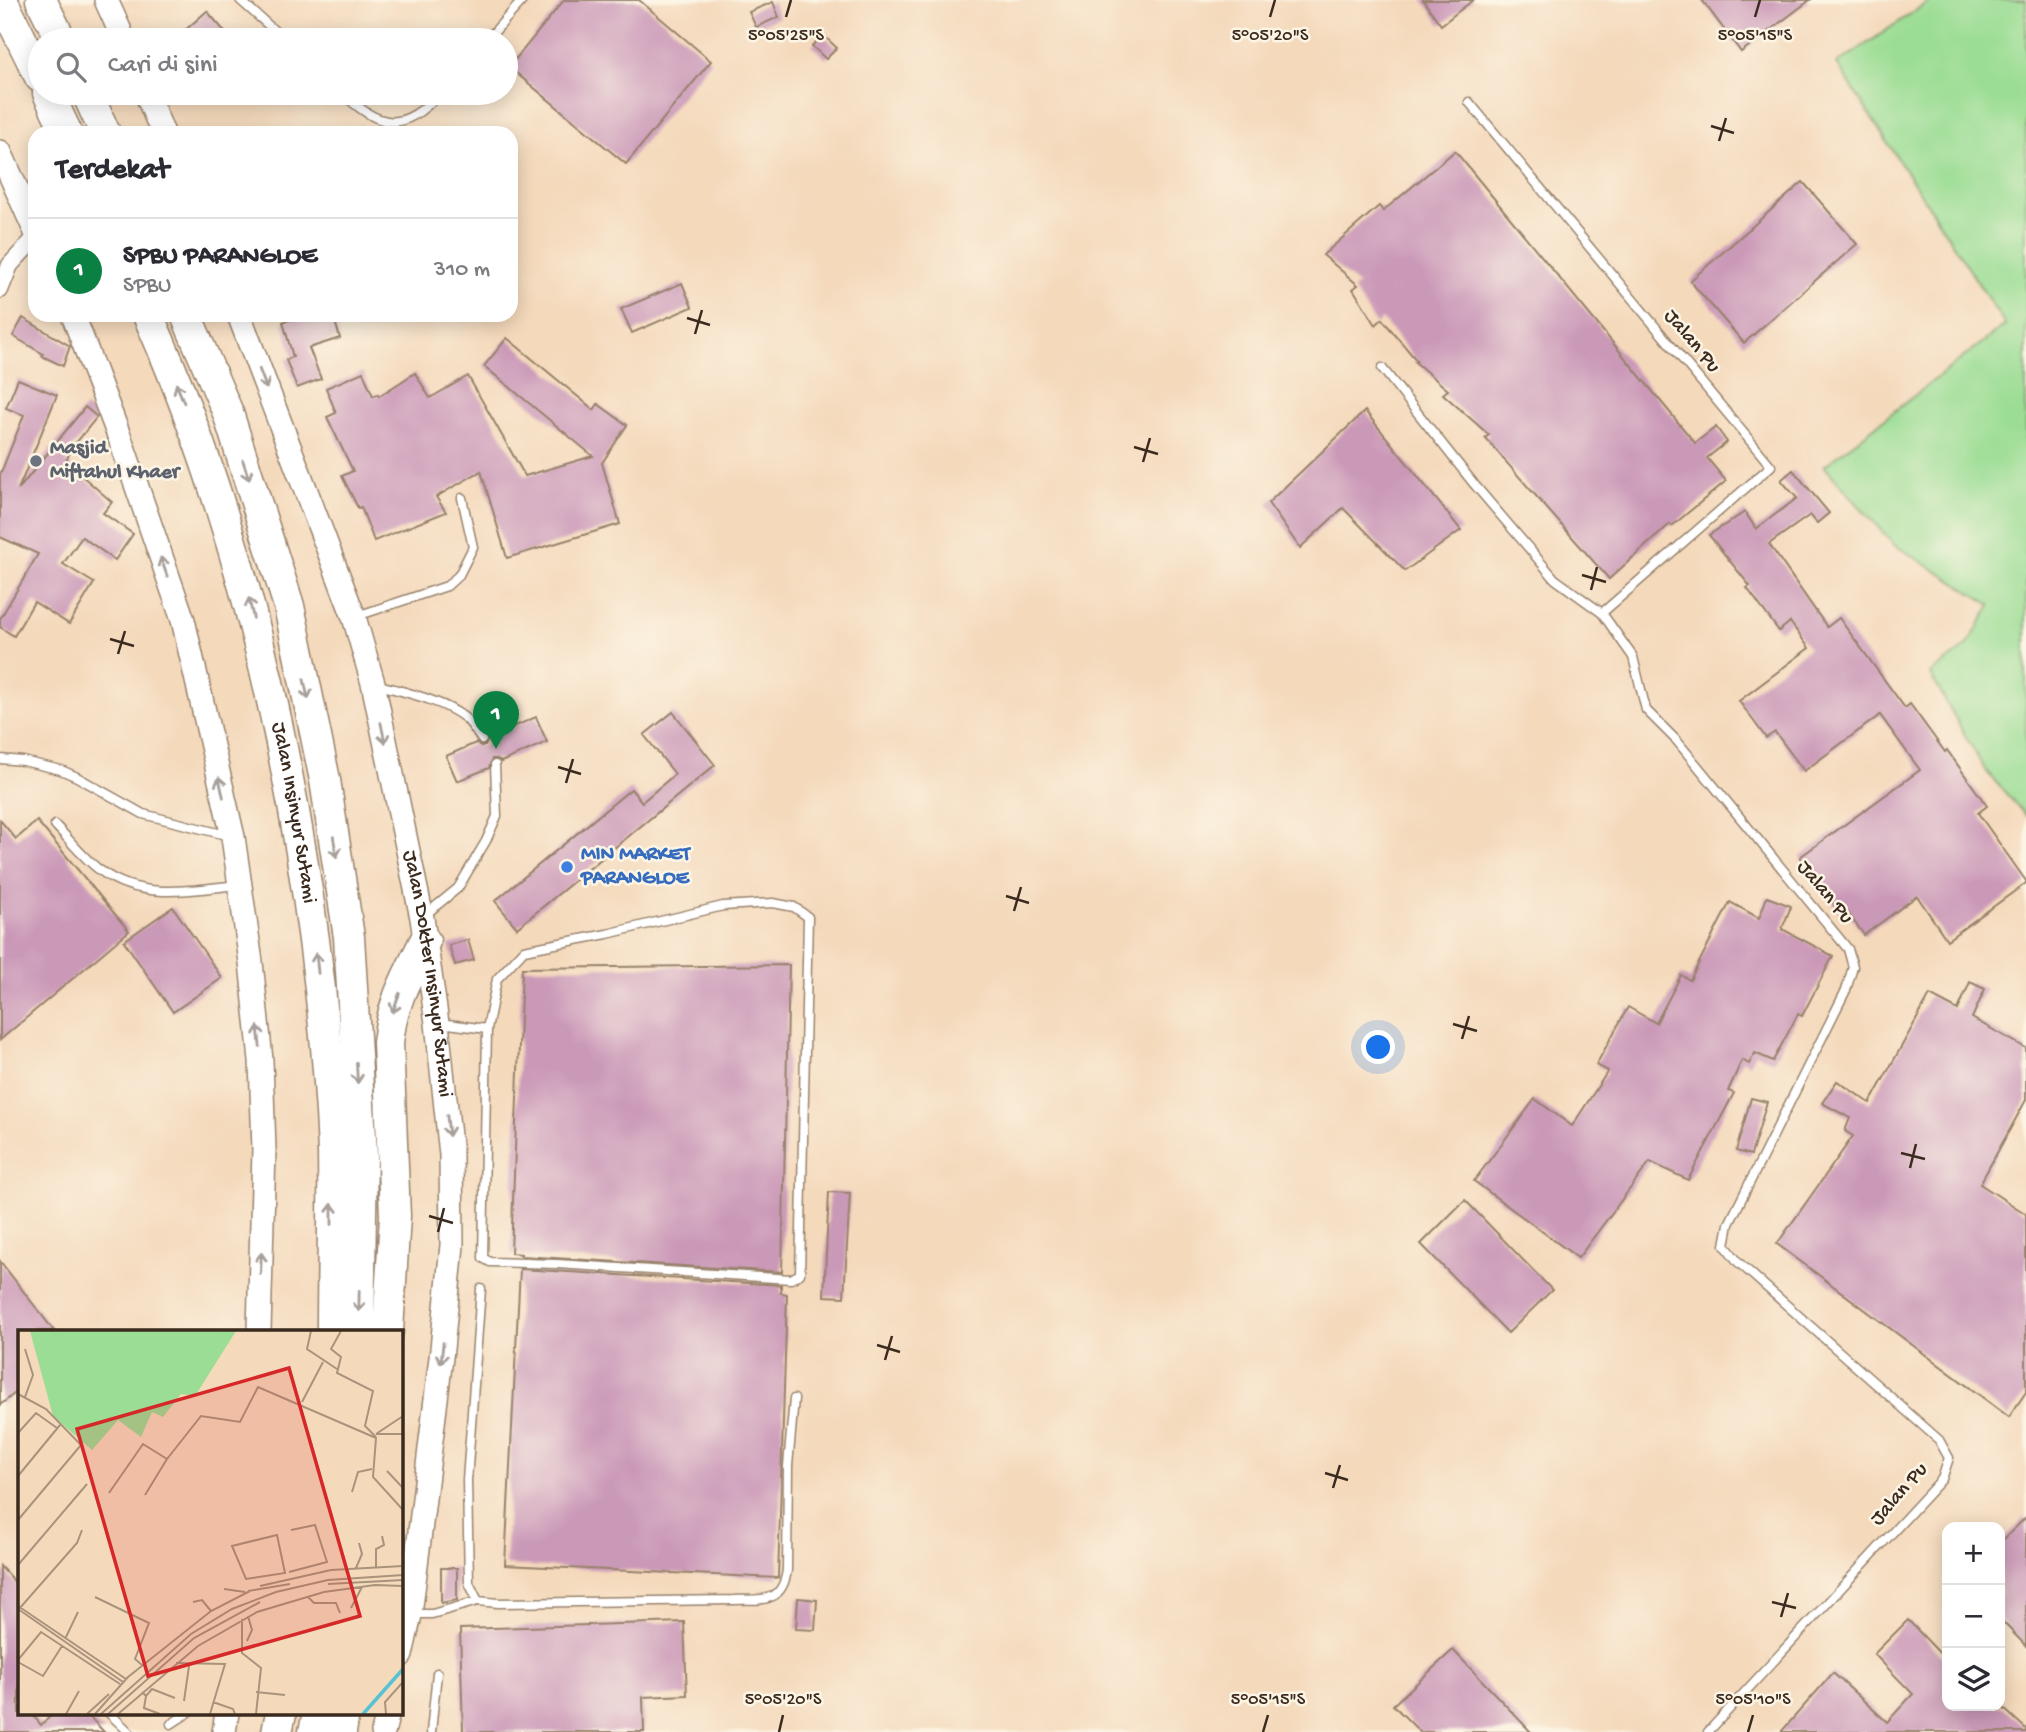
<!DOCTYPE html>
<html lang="id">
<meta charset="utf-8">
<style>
body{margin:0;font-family:"Gochi Hand",sans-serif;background:#f2f2f3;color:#2b2b33}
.controls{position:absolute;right:21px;bottom:21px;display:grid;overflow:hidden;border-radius:14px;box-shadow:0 4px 18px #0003}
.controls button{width:63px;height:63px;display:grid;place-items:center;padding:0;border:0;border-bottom:2px solid #e1e1e2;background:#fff;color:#2b2b33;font:35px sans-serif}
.you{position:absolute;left:1379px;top:1048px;width:24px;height:24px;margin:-18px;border:5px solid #fff;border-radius:50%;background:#1a73e8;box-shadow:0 0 0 10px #1a73e833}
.badge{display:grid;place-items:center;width:46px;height:46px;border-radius:50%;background:#0b8043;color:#fff;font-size:23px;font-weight:700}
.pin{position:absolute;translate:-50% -58px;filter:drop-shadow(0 2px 4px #0008)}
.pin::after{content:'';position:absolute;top:37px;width:24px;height:21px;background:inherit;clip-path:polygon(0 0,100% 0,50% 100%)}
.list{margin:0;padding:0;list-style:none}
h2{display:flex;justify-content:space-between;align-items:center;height:91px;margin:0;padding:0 28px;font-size:30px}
h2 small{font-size:23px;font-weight:400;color:#7c7c81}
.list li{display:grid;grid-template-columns:46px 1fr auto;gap:21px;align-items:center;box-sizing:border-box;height:105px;padding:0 28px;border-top:2px solid #e1e1e2}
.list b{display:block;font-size:26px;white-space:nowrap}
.list p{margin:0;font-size:23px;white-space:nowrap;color:#7c7c81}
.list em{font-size:23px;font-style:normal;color:#7c7c81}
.icon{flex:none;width:38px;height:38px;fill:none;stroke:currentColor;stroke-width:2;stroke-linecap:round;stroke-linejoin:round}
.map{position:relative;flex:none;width:2026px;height:1732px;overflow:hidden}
.search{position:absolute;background:#fff;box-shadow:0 4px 18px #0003;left:28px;top:28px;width:490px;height:77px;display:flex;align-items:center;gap:18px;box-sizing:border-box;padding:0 24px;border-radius:38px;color:#7c7c81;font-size:26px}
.panel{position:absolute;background:#fff;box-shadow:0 4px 18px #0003;left:28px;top:126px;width:490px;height:196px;border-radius:21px}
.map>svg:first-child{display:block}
.green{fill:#9bdd94;stroke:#6b8459;stroke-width:2}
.building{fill:#cb99b8}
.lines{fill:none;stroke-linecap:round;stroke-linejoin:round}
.lane-casing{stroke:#98826c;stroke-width:11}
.street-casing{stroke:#98826c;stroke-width:19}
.secondary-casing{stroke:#98826c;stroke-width:26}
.highway-casing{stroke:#98826c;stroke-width:33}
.lane{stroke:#fff;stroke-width:8}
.street{stroke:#fff;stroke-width:16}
.secondary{stroke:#fff;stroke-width:23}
.highway{stroke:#fff;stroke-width:30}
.oneway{stroke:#a79f9a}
.ticks{fill:none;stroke:#3b2a1e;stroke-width:2.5}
.worship-dot{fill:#6b7280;stroke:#fcf5e5;stroke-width:2.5}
.shop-dot{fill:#3f7fe0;stroke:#fcf5e5;stroke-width:2.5}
.labels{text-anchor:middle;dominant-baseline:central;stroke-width:5;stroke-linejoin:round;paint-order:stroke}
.street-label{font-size:21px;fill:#3b2a1e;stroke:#fcf5e5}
.worship-label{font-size:21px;font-weight:bold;fill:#5b616d;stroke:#fcf5e5;text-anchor:start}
.shop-label{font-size:21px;font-weight:bold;fill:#366cbe;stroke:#fcf5e5;text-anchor:start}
.inset-river{fill:none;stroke:#58c2d4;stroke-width:3.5}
.inset-road{fill:none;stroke:#aa937c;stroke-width:2}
.view{fill:#d62828;fill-opacity:0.15;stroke:#d62828;stroke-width:3.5}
.inset-edge{fill:none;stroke:#3b2a1e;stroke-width:3.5}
.ticks-label{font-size:18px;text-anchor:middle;fill:#3b2a1e;stroke:#fcf5e5;stroke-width:5;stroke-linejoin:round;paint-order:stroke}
</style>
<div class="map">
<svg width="2026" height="1732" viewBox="0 0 2026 1732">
<rect width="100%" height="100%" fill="#fcf5e5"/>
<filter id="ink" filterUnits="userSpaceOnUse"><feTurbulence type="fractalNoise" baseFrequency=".0143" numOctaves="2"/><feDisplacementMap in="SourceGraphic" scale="14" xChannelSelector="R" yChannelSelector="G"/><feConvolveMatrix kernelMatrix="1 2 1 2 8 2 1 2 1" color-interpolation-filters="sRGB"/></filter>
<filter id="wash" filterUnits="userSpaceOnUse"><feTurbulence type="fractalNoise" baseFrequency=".00686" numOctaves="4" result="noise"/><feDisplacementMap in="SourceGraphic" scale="28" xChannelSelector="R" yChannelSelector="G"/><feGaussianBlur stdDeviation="1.57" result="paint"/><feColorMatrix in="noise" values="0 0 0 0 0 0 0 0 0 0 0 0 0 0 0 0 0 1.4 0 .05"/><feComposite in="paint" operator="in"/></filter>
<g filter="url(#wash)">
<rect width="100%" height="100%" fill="#f4d9bb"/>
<!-- green -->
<polygon class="green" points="1931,0 2026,0 2026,816 1985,770 1930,674 1967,646 1991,605 1893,544 1824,466 2005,325 1837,64"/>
<g id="blocks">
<!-- building -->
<g class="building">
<polygon points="564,0 639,0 711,61 626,164 509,67"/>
<polygon points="1423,0 1473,0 1441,25"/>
<polygon points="1702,0 1810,0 1741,52"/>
<polygon points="773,2 779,17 756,27 749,12"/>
<polygon points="207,11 232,40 174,40"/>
<polygon points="823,35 837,48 826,59 812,46"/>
<polygon points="1455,151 1695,443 1716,427 1727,442 1707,458 1726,481 1672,526 1670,524 1609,579 1485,438 1489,435 1443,394 1448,390 1415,362 1417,361 1382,319 1376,325 1353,289 1358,285 1323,255 1379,206 1383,211"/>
<polygon points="1803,182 1857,244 1744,343 1690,281"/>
<polygon points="682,283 692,307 632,333 621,309"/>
<polygon points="306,315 333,315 340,338 309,348 321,379 297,388 286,360 293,357 283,322"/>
<polygon points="23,318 70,346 63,366 42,356 43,354 13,336"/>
<polygon points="507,338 594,410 598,404 627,425 602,463 620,524 507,558 481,471 436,497 446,512 374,541 361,507 358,508 342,476 353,471 327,417 336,413 326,388 363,372 373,396 378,394 379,396 415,373 430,398 468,376 525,476 593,456 484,366"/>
<polygon points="18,379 57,395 18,490 85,407 97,417 71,449 66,462 112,502 103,513 133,534 115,560 82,537 63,564 94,583 69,624 34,602 14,636 0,627 0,619 38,554 0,537 0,475 24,415 6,408"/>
<polygon points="1365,411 1461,530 1405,571 1343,508 1300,548 1268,503"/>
<polygon points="1793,470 1829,513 1817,523 1810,515 1769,544 1827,627 1839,618 1905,708 1910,704 1945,752 1947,750 1987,806 1978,813 2026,881 2026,883 1947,940 1917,896 1864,935 1845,909 1840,913 1800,857 1920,770 1880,715 1804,771 1775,732 1766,738 1739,701 1809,648 1790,622 1779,631 1747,588 1750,586 1709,535 1745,512 1756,529 1797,498 1781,480"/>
<polygon points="673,712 715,765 517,928 495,901 631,789 642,802 675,774 644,735"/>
<polygon points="536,717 547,742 501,762 497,759 492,759 489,768 457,781 446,756 476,743 480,746 485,746 488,738"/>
<polygon points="0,820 16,839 37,821 129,931 0,1040"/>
<polygon points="1767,897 1791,906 1782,929 1833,956 1802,1016 1798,1014 1773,1061 1755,1053 1749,1064 1742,1060 1728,1091 1734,1093 1688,1180 1650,1162 1578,1258 1474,1181 1535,1099 1572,1126 1608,1071 1596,1065 1628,1007 1656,1023 1681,975 1690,980 1730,902 1759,918"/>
<polygon points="173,907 222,978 173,1012 124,941"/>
<polygon points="468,940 474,960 455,965 449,945"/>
<polygon points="789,965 782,1272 521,1256 521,1254 511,1253 522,968"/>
<polygon points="1970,982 1985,989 1972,1018 2026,1048 2026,1100 1980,1184 2026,1214 2026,1392 2009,1417 1777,1244 1853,1136 1845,1131 1850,1118 1822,1103 1837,1081 1870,1103 1930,995 1958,1010"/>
<polygon points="1751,1098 1767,1102 1751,1155 1736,1151"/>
<polygon points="829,1192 850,1193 844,1297 824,1296"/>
<polygon points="1465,1200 1552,1290 1508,1333 1421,1244"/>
<polygon points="0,1261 54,1331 19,1331 19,1390 0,1405"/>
<polygon points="520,1269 781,1285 781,1293 787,1294 778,1578 505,1565"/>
<polygon points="2026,1517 2026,1646 2000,1619 2000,1543"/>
<polygon points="0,1566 19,1587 19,1713 31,1713 41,1725 54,1713 86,1713 104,1732 0,1732"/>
<polygon points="441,1568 457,1568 457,1600 441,1603"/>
<polygon points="798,1598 817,1600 815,1630 796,1629"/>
<polygon points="1908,1620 1947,1661 1947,1706 2001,1706 2026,1729 2026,1732 1781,1732 1833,1673 1887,1722 1913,1694 1874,1654"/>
<polygon points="684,1622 687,1695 643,1697 644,1732 463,1732 460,1629"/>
<polygon points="1453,1650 1531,1732 1420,1732 1393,1705"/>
</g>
</g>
</g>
<g filter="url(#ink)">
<use href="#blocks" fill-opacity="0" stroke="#98826c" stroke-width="2"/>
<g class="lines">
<defs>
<g id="lane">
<polyline points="240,0 285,40"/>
<polyline points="487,40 523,0"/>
<path d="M342,93C380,128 402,134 440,93"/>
<polyline points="1469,102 1771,466 1602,613 1633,657 1646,710 1677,741 1848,949 1853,967 1846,990 1729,1224 1725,1245 1738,1262 1939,1440 1949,1458 1942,1479 1708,1732"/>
<polyline points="1382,368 1474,484 1555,579 1602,613"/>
<polyline points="357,616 447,586 459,575 473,547 462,498"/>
<path d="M376,684C403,692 443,700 465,718C471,723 477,733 482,740"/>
<polyline points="0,759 23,761 61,770 77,777 143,814 230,836"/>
<path d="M55,825C70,840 84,859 101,871C142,901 191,890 237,885"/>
<polygon points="773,903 794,907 808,917 800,1274 791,1279 557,1264 490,1262 483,1258 487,1029 497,979 524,950 607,934 723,906"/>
<polyline points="425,915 458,888 486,841 497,816 495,765"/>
<polyline points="440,1023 487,1029"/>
<path d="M481,1289L467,1480L469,1583L478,1601L498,1603L733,1600C761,1599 782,1605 787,1570L788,1466L794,1399"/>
<polyline points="413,1614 432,1614 478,1601"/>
<polyline points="109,1713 129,1732"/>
<polyline points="171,1724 188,1713"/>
<polyline points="431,1732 437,1673"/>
</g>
<polyline id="street" points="0,290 10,265 35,238"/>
<g id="secondary">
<polyline points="106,0 124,40"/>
<polyline points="146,93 163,133"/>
<polyline points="0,152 35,230"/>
<polyline points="73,315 121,441 183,620 233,837 251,962 261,1060 264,1150 259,1331"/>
<path id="s1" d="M239,315L354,617L373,683L422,918L437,1023L451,1155L452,1245L442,1349L410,1615L401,1655"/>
<polyline points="224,1732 227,1713"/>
<polyline points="383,1732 388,1713"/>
</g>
<g id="highway">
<polyline points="2,0 40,77"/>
<polyline points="41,0 61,40"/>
<polyline points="48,93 67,133"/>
<polyline points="87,93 105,133"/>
<path id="s2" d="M148,315C224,486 271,668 301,852C317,951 329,1051 333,1152C334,1211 332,1271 332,1331"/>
<polyline points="186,315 228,413 289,606 325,780 349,937 362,1155 359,1331"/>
<path d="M388,1331L395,1216L388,1043C392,1002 407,977 425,941"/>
<polyline points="277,1732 281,1713"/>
<polyline points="314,1732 318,1713"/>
<polyline points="341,1732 344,1713"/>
</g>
</defs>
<!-- lane casing -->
<use href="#lane" class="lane-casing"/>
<!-- street casing -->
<use href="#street" class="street-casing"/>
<!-- secondary casing -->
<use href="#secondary" class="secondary-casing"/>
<!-- highway casing -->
<use href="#highway" class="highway-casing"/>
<!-- lane -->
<use href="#lane" class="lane"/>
<!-- street -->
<use href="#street" class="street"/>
<!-- secondary -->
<use href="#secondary" class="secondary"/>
<!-- highway -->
<use href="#highway" class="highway"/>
</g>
<!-- one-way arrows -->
<defs><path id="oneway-shaft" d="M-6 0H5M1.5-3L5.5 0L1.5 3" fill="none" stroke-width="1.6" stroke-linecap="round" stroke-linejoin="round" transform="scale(1.75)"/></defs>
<g class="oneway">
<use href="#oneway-shaft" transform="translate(263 379) rotate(69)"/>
<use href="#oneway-shaft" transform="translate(180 393) rotate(-112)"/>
<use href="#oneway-shaft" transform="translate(246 470) rotate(72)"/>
<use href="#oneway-shaft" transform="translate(164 567) rotate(-109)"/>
<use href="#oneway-shaft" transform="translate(251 608) rotate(-103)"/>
<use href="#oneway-shaft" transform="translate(306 689) rotate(78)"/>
<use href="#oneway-shaft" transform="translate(383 733) rotate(78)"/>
<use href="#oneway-shaft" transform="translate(221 787) rotate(-103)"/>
<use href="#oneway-shaft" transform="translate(335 847) rotate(81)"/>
<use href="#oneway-shaft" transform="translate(317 963) rotate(-96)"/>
<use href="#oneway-shaft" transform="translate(396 1003) rotate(110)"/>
<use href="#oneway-shaft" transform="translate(259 1036) rotate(-96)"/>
<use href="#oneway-shaft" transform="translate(357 1073) rotate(87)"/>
<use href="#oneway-shaft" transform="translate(448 1126) rotate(84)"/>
<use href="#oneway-shaft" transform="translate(332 1214) rotate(-90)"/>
<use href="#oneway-shaft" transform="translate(261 1263) rotate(-88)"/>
<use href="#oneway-shaft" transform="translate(359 1301) rotate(91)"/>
<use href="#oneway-shaft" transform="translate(442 1353) rotate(96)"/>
</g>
</g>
<!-- ticks -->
<path class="ticks" d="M786,17L791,0M1270,17L1275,0M1755,17L1760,0M1711,126L1734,133M1719,141L1726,118M687,318L710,325M695,334L702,310M1134,447L1158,454M1143,462L1150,438M1582,575L1606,582M1591,590L1597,567M110,639L134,646M118,654L125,631M558,767L581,774M566,783L573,759M1006,896L1029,903M1014,911L1021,887M1453,1024L1477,1031M1462,1039L1469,1016M1901,1153L1925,1159M1910,1168L1916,1144M429,1216L453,1223M438,1232L444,1208M877,1345L900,1352M885,1360L892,1336M1325,1473L1348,1480M1333,1488L1340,1465M1772,1602L1796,1608M1781,1617L1788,1593M779,1732L783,1715M1263,1732L1268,1715M1748,1732L1753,1715"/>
<!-- markers -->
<circle class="worship-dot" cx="36" cy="461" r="7"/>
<circle class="shop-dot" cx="567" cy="867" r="7"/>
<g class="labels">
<!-- street labels -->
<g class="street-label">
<text transform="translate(1691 342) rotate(50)">Jalan Pu</text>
<text stroke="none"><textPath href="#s2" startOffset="520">Jalan Insinyur Sutami</textPath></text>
<text transform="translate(1824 893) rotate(50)">Jalan Pu</text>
<text stroke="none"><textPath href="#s1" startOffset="688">Jalan Dokter Insinyur Sutami</textPath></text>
<text transform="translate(1900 1495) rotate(-49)">Jalan Pu</text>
</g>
<!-- worship labels -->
<g class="worship-label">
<text x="50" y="449">Masjid<tspan x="50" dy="24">Miftahul Khaer</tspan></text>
</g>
<!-- shop labels -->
<g class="shop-label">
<text x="581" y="855">MIN MARKET<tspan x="581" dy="24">PARANGLOE</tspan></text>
</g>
</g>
<!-- overview -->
<g transform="translate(18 1330)">
<rect width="385" height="385" fill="#f4d9bb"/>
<path d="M12,1H218L177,66L163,64L145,87L134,82L123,107L100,90L74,120L35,86Z" fill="#9bdd94"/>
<path class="inset-river" d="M345,384L385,339"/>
<path class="inset-road" d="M293,1L289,19L319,39M323,1L313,19L323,27L319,43L355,61L347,96L358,107M0,64L28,79L63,115L0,190M7,67L15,45L7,19M284,72L305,32M0,103L18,83L39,98M358,104L385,86M358,104H385M369,141L385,158M0,146L42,95M334,162L340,142L354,139M91,163L125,114L149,129L183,86L222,92L240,57L358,108L355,147L385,180M127,165L149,129M259,205L267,243L228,249L214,216ZM0,235L69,154M358,237V219L366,215L364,206M338,238L344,224L341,213M271,242L309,232L297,195L273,200M310,254L385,250M242,256L313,240L385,236M206,259L227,262M230,261L272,254M77,267L131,293L117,329L124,335M290,267L296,273H318L322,283M175,272L184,270L193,281M0,276L108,349M333,278L344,257M0,279L105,352M1,279L59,213L64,200M224,289V323L243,338L238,384M47,309L60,282M229,311L234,300L230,286M0,330L23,302L102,354M0,332L25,346L44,316M158,333L207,334L192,384M110,347L193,281L232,261M124,362L128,366L134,359L157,368M238,362L267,365M128,366L126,378L142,384M166,371L171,336M195,372L215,379L217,384M48,384L61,361M69,384L91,364M77,384L110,347M83,384L173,304L214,279L258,262L310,250L385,245M90,384L176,308L242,272M100,384L180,316L239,282L306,262L357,255L385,256M368,384L367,372L385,352"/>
<path class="view" d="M271,38L342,286L130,346L59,99Z"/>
<rect width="385" height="385" class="inset-edge"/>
</g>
<g class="ticks-label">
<text x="786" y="40">5°05'25"S</text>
<text x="1270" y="40">5°05'20"S</text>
<text x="1755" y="40">5°05'15"S</text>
<text x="783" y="1704">5°05'20"S</text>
<text x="1268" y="1704">5°05'15"S</text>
<text x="1753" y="1704">5°05'10"S</text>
</g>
</svg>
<div class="controls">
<button>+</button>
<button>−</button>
<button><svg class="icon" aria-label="layers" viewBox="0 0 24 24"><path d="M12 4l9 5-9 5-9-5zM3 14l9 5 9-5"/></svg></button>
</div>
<div class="you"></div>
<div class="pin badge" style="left:496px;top:749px">1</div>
<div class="search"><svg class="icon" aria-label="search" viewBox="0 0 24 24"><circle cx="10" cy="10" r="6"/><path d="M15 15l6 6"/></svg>Cari di sini</div>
<section class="panel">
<h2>Terdekat<small></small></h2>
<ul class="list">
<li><span class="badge">1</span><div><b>SPBU PARANGLOE</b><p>SPBU</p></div><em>310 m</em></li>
</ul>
</section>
</div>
